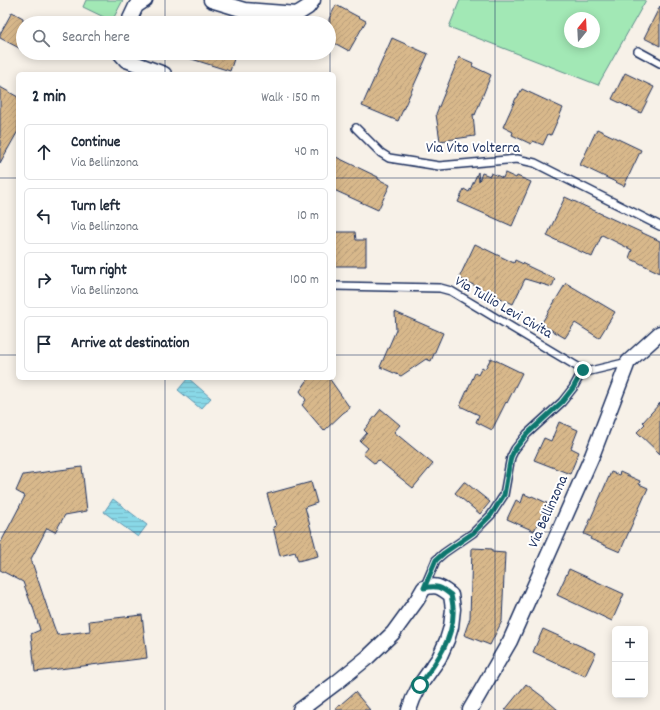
<!DOCTYPE html>
<meta charset="utf-8">
<style>
body{margin:0;font-family:Dekko,sans-serif;background:#f2f2f3;color:#1f2937}
.controls{position:absolute;right:12px;bottom:12px;display:grid;overflow:hidden;border-radius:6px;box-shadow:0 2px 10px #0003}
.controls button{width:36px;height:36px;display:grid;place-items:center;padding:0;border:0;border-bottom:1px solid #e0e1e3;background:#fff;color:#1f2937;font:20px sans-serif}
.compass{position:absolute;left:564px;top:12px;width:36px;height:36px;border-radius:50%;background:#fff;box-shadow:0 2px 10px #0003;rotate:18deg}
.stop{position:absolute;width:12px;height:12px;margin:-9px;border:3px solid #0f766e;border-radius:50%;background:#fff}
.stop.end{background:#0f766e;border-color:#fff;box-shadow:0 1px 4px #0008}
.list{margin:0;padding:0;list-style:none}
h2{display:flex;justify-content:space-between;align-items:center;height:52px;margin:0;padding:0 16px;font-size:17px}
h2 small{font-size:13px;font-weight:400;color:#747a83}
.list li{display:grid;grid-template-columns:26px 1fr auto;gap:12px;align-items:center;box-sizing:border-box;height:56px;margin:0 8px 8px;padding:0 8px;border:1px solid #e0e1e3;border-radius:6px}
.list b{display:block;font-size:15px;white-space:nowrap}
.list p{margin:0;font-size:13px;white-space:nowrap;color:#747a83}
.list em{font-size:13px;font-style:normal;color:#747a83}
.icon{flex:none;width:22px;height:22px;fill:none;stroke:currentColor;stroke-width:2;stroke-linecap:round;stroke-linejoin:round}
.map{position:relative;flex:none;width:660px;height:710px;overflow:hidden}
.search{position:absolute;background:#fff;box-shadow:0 2px 10px #0003;left:16px;top:16px;width:320px;height:44px;display:flex;align-items:center;gap:10px;box-sizing:border-box;padding:0 14px;border-radius:22px;color:#747a83;font-size:15px}
.panel{position:absolute;background:#fff;box-shadow:0 2px 10px #0003;left:16px;top:72px;width:320px;height:308px;border-radius:6px}
.map>svg:first-child{display:block}
.green{fill:#a2e8b5;stroke:#5e8c8a;fill-rule:evenodd}
.water{fill:url(#water-rules);stroke:#5d94b0}
.building{fill:url(#building-hatch);stroke:#1b2f5e}
.lines{fill:none;stroke-linecap:round;stroke-linejoin:round}
.lane-casing{stroke:#1b2f5e;stroke-width:10}
.street-casing{stroke:#1b2f5e;stroke-width:17}
.lane{stroke:#fff;stroke-width:7}
.street{stroke:#fff;stroke-width:14}
.route{stroke:#0f766e;stroke-width:5}
.grid{fill:none;stroke:#1b2f5e;stroke-width:1;stroke-opacity:0.55}
.labels{text-anchor:middle;dominant-baseline:central;stroke-width:4;stroke-linejoin:round;paint-order:stroke}
.street-label{font-size:15px;fill:#1b2f5e;stroke:#fff}
</style>
<div class="map">
<svg width="660" height="710" viewBox="0 0 660 710">
<defs>
<pattern id="water-rules" width="6" height="5" patternUnits="userSpaceOnUse"><rect width="6" height="5" fill="#89d8e7"/><path d="M0 2.5h6" fill="none" stroke="#76bac9"/></pattern>
<pattern id="building-hatch" width="6" height="6" patternUnits="userSpaceOnUse"><rect width="6" height="6" fill="#d8b88b"/><path d="M-1 1l2-2M0 6l6-6M5 7l2-2" fill="none" stroke="#b99e7a"/></pattern>
</defs>
<rect width="100%" height="100%" fill="#f7f1e8"/>
<filter id="ink" filterUnits="userSpaceOnUse"><feTurbulence type="fractalNoise" baseFrequency=".025" numOctaves="2"/><feDisplacementMap in="SourceGraphic" scale="8" xChannelSelector="R" yChannelSelector="G"/><feConvolveMatrix kernelMatrix="1 2 1 2 8 2 1 2 1" color-interpolation-filters="sRGB"/></filter>
<g filter="url(#ink)">
<!-- green -->
<g class="green">
<polygon points="86,0 123,0 112,21 83,7"/>
<path d="M460,0H646L598,85L449,27ZM570,18H594V42H570Z"/>
</g>
<!-- water -->
<g class="water">
<polygon points="188,378 211,398 201,409 178,390"/>
<polygon points="113,499 147,525 138,537 104,512"/>
</g>
<!-- building -->
<g class="building">
<polygon points="336,5 366,21 349,51 329,40 329,19"/>
<polygon points="660,6 660,46 644,38"/>
<polygon points="12,12 23,18 23,50 0,38 0,34"/>
<polygon points="392,38 428,54 398,121 362,106"/>
<polygon points="183,53 236,53 230,71 182,56"/>
<polygon points="459,57 473,63 472,66 491,75 475,115 473,114 475,136 440,141 436,114"/>
<polygon points="625,73 654,87 641,113 612,99"/>
<polygon points="0,87 18,97 18,131 0,163"/>
<polygon points="522,89 563,108 551,135 548,134 543,145 533,141 531,144 512,135 513,132 503,127 516,98 517,98"/>
<polygon points="597,129 641,150 624,186 580,165"/>
<polygon points="334,156 378,177 378,179 390,185 378,210 334,190"/>
<polygon points="478,172 479,181 482,173 490,176 491,173 503,178 505,173 516,178 517,176 531,182 512,226 458,202 464,189 469,192"/>
<polygon points="565,197 660,241 660,273 629,258 632,250 602,235 592,257 547,236"/>
<polygon points="334,232 355,232 356,240 366,240 366,266 334,266"/>
<polygon points="475,244 514,263 515,260 555,279 552,287 525,279 513,304 459,278"/>
<polygon points="566,283 615,312 599,338 575,323 565,338 541,324"/>
<polygon points="395,312 443,333 431,361 426,359 401,376 380,367 396,330"/>
<polygon points="491,358 522,373 507,403 506,402 492,430 476,422 479,415 460,406 475,373 478,375 482,367 485,369"/>
<polygon points="309,378 329,378 350,408 343,413 324,431 302,405 306,400 300,391"/>
<polygon points="660,403 660,454 637,432 645,424 643,422"/>
<polygon points="381,409 400,425 394,432 433,464 413,488 378,460 375,464 363,454 368,448 360,441 367,433 364,430"/>
<polygon points="559,422 578,430 571,448 579,452 570,474 534,460 544,438 551,441"/>
<polygon points="82,467 87,511 65,515 55,532 47,528 31,559 47,607 57,635 90,631 89,621 142,615 147,658 35,672 31,634 40,630 32,604 31,604 23,582 0,570 0,544 25,496 16,491 23,475"/>
<polygon points="611,472 619,475 620,472 640,481 639,484 648,488 620,552 590,539 591,537 584,534"/>
<polygon points="311,482 317,503 305,507 318,556 298,561 295,552 280,556 273,527 276,526 267,494"/>
<polygon points="464,482 465,482 490,502 480,514 455,493"/>
<polygon points="524,494 531,497 532,496 547,503 534,531 507,519 516,500 521,503"/>
<polygon points="472,548 492,549 492,552 505,553 502,621 490,645 464,635 470,618"/>
<polygon points="569,569 624,594 612,621 557,595"/>
<polygon points="543,629 596,653 585,676 533,652"/>
<polygon points="526,684 543,697 558,710 505,710"/>
<polygon points="355,692 370,710 334,710"/>
</g>
<g class="lines">
<defs>
<g id="lane">
<polyline points="638,51 660,63"/>
<polyline points="356,128 381,153 389,158 439,166 517,159 535,163 660,226"/>
<polyline points="334,286 440,288 451,291 583,370 590,371 628,362"/>
<polyline points="424,588 436,560 444,553 473,533 491,515 504,495 509,467 511,457 515,449 527,434 562,402 573,388 583,370"/>
</g>
<g id="street">
<polyline points="211,0 244,10 297,14 308,7 313,0"/>
<polyline points="128,23 136,6 145,0"/>
<polyline points="120,53 126,60 164,74"/>
<path d="M300,710L336,683L368,657L393,633L417,600L424,588C438,584 440,587 451,595L453,609L451,627L447,640L439,658L420,685L413,699L409,710"/>
<polyline points="470,710 510,641 592,456 628,362 660,333"/>
</g>
</defs>
<!-- lane casing -->
<use href="#lane" class="lane-casing"/>
<!-- street casing -->
<use href="#street" class="street-casing"/>
<!-- lane -->
<use href="#lane" class="lane"/>
<!-- street -->
<use href="#street" class="street"/>
</g>
</g>
<g class="lines" filter="url(#ink)">
<!-- route -->
<path class="route" d="M420,685C436,663 455,637 453,608C453,604 452,600 451,595C441,587 437,585 424,588L436,560L444,553L473,533L491,515L504,495L509,467L511,457L515,449L527,434L562,402L573,388L583,370"/>
</g>
<!-- grid -->
<path class="grid" d="M165,0V23M330,0V74M495,0V710M165,53V74M0,178H18M334,178H660M0,355H18M334,355H660M165,378V710M330,378V710M0,532H660"/>
<g class="labels">
<!-- street labels -->
<g class="street-label">
<text x="473" y="149">Via Vito Volterra</text>
<text transform="translate(503 308) rotate(30)">Via Tullio Levi Civita</text>
<text transform="translate(549 512) rotate(-66)">Via Bellinzona</text>
</g>
</g>
</svg>
<div class="controls">
<button>+</button>
<button>−</button>
</div>
<svg class="compass" viewBox="-18 -18 36 36"><path d="M0-13l5 13h-10z" fill="#e53935"/><path d="M0 13l5-13h-10z" fill="#747a83"/></svg>
<div class="stop" style="left:420px;top:685px"></div>
<div class="stop end" style="left:583px;top:370px"></div>
<div class="search"><svg class="icon" aria-label="search" viewBox="0 0 24 24"><circle cx="10" cy="10" r="6"/><path d="M15 15l6 6"/></svg>Search here</div>
<section class="panel">
<h2>2 min<small>Walk · 150 m</small></h2>
<ul class="list">
<li><svg class="icon" aria-label="ahead" viewBox="0 0 24 24"><path d="M12 20V5M6 11l6-6 6 6"/></svg><div><b>Continue</b><p>Via Bellinzona</p></div><em>40 m</em></li>
<li><svg class="icon" aria-label="left" viewBox="0 0 24 24"><path d="M17 20v-9H6M10 6l-5 5 5 5"/></svg><div><b>Turn left</b><p>Via Bellinzona</p></div><em>10 m</em></li>
<li><svg class="icon" aria-label="right" viewBox="0 0 24 24"><path d="M7 20v-9h11M14 6l5 5-5 5"/></svg><div><b>Turn right</b><p>Via Bellinzona</p></div><em>100 m</em></li>
<li><svg class="icon" aria-label="arrive" viewBox="0 0 24 24"><path d="M6 21V4h12l-3 4 3 4H6"/></svg><div><b>Arrive at destination</b></div></li>
</ul>
</section>
</div>
